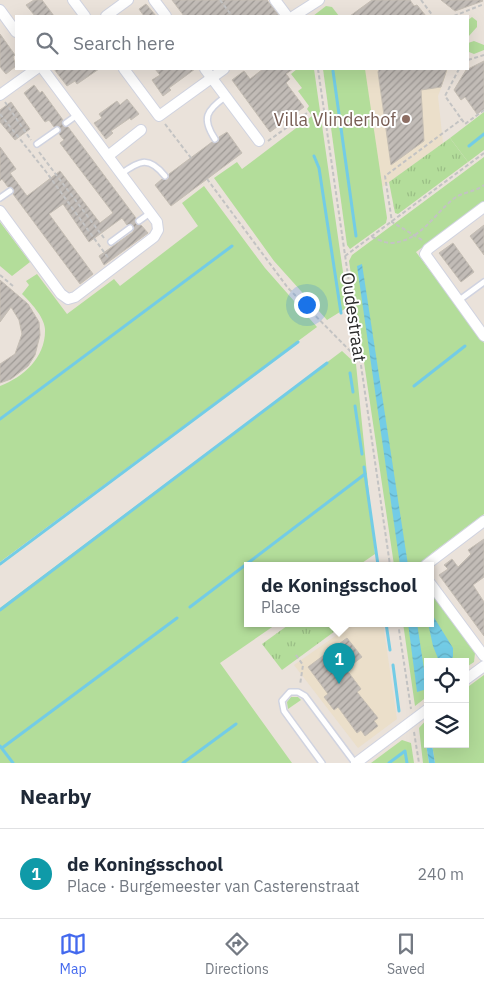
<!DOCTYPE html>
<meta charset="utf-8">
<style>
body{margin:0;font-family:"IBM Plex Sans",sans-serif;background:#f6f6f7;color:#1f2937}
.controls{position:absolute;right:15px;bottom:15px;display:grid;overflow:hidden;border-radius:0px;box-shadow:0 5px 20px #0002}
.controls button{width:45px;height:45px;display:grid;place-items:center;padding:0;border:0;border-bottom:1px solid #e0e1e3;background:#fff;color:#1f2937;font:25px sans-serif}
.you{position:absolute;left:306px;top:304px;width:18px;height:18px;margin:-12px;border:4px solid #fff;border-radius:50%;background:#1a73e8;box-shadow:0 0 0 8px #1a73e833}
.badge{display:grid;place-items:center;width:32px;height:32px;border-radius:50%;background:#4369ee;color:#fff;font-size:16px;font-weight:700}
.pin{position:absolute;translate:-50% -41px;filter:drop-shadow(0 1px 2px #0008)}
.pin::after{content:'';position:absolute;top:26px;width:18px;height:15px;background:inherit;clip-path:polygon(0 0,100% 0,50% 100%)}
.popup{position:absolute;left:244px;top:562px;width:190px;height:65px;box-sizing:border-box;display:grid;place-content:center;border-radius:0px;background:#fff;filter:drop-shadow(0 1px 4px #0005);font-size:16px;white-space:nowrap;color:#747a83}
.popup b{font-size:19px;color:#1f2937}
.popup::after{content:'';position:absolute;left:50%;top:100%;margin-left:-10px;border:10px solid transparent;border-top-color:#fff}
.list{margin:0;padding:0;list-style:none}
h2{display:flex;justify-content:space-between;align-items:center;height:65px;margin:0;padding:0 20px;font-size:21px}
h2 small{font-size:16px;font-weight:400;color:#747a83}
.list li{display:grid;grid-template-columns:32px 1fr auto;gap:15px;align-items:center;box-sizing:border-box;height:90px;padding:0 20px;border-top:1px solid #e0e1e3}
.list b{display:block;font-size:19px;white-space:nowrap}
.list p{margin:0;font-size:16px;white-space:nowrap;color:#747a83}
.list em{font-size:16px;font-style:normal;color:#747a83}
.icon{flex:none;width:28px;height:28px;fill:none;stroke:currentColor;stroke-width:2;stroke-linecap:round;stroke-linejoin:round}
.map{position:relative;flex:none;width:484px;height:763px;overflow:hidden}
.search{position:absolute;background:#fff;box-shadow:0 5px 20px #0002;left:15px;right:15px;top:15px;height:55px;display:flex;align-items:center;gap:12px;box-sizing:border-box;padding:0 18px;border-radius:0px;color:#747a83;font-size:19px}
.sheet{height:155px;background:#fff}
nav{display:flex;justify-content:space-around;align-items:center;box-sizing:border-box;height:70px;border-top:1px solid #e0e1e3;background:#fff;font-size:14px;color:#747a83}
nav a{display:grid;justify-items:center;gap:2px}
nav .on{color:#4369ee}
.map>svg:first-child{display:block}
.education{fill:#ebdfca}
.grass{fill:#b3dd9a}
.park{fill:url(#park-tufts)}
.water{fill:url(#water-waves)}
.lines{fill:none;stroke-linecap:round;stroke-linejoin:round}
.stream{stroke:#73cce6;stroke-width:3}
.building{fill:url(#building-hatch);stroke:#c5beb4}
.service-casing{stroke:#d0d3e0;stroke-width:8}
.minor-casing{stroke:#d0d3e0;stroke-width:12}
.path{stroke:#c3c3c3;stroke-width:2;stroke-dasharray:4 2.5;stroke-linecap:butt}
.service{stroke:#fff;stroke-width:5}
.minor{stroke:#fff;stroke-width:10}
.education-dot{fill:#8d6e63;stroke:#fff;stroke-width:2}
.labels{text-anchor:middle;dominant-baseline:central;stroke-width:4;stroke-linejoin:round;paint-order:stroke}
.education-label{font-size:18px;fill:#785e54;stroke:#fff;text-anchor:end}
.street-label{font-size:18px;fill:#282828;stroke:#fff}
</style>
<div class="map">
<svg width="484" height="763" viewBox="0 0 484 763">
<defs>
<pattern id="park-tufts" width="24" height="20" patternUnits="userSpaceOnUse" patternTransform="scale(1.25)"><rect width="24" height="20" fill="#b3dd9a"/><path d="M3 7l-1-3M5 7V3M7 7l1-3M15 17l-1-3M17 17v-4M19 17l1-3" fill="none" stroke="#9abe85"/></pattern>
<pattern id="water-waves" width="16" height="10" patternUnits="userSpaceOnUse" patternTransform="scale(1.25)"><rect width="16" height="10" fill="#73cce6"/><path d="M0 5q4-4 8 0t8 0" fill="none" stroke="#64afc5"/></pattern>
<pattern id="building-hatch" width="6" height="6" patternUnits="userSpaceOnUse" patternTransform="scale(1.25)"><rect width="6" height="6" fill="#c2bcb7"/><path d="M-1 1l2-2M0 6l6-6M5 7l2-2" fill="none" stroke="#9e9995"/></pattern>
</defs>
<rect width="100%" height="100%" fill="#eae2da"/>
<!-- education -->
<g class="education">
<polygon points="364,69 448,69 438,96 443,143 381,188"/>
<polygon points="354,623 383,623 397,719 358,748 294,665"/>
</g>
<!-- grass -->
<g class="grass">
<polygon points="326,6 332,7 339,16 313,16"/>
<polygon points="472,17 477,21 477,27 468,37 468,20"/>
<polygon points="474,41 484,45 484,50 474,54 469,52 468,43"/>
<polygon points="297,69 314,69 348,307 327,320 274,261 214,178 237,162 242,169 312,116 307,109 309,106 298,91 302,88 291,74"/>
<polygon points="323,69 365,69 387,218 386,223 350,249 347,245"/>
<polygon points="484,112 484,150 468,162 450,138"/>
<polygon points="484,157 484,201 416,252 484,343 484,514 432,553 420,565 394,565 349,261 352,255"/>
<path d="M204,186L265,268L317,327L0,562V386C24,377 46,357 45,329C44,316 30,302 22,294L29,285L26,281L37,274L67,314L114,279L120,286L198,226L182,203Z"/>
<polygon points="0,222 30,262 12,276 0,266"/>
<polygon points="342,351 356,364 375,554 359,565 248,565 248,623 278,623 220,663 292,763 0,763 0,608"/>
<polygon points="430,592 475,653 474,662 465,668 465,662 428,662 428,696 415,706 403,623 430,623"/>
<polygon points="484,675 484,763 435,763 432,744 465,744 465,689"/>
<polygon points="291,697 298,697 301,700 288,709 287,702"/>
<polygon points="428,718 428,730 424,731 429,763 423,763 419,728"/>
<polygon points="402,740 411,743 414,763 371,763"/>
</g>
<!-- park -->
<g class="park">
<polygon points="450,138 468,162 398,214 395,213 389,182"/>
<polygon points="291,623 346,623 282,670 262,644"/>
</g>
<!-- water -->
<g class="water">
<polygon points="362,264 408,565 400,565 357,266"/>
<polygon points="430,611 453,648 453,657 450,660 439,661 433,646 428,623 430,623"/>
<polygon points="408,623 417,623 427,689 417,692"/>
<polygon points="428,730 428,744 432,744 435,763 429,763 424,731"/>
</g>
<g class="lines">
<!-- stream -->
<g class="stream">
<polyline points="333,71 356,236"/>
<polyline points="469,146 484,134"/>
<polyline points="314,156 319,168 341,313"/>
<polyline points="350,373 353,392"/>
<polyline points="414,386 465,346"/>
<polyline points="355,406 362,454"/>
<polyline points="0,419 232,246"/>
<polyline points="364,467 378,565"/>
<polyline points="0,564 298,342"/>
<polyline points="190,607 365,474"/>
<polyline points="0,610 327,363"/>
<polyline points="386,623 390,650"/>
<polyline points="393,665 399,711"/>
<polyline points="0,746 13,763"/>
<polyline points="2,748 177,618"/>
<polyline points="183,763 236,724"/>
<polyline points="389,763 405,751 407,763"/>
</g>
</g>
<!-- building -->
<g class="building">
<polygon points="34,0 42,0 54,16 35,16 26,5"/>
<polygon points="172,0 267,0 279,16 184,16"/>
<polygon points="372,0 410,0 414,6 417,5 426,16 350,16"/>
<polygon points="441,0 482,0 483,1 455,11"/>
<polygon points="146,4 156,16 144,16 139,9"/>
<polygon points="0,34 15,55 13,57 16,66 6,74 0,67"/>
<polygon points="484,61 484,109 477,114 465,97 461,100 454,90 466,70"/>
<polygon points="54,69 99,69 77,84 75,81 67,86"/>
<polygon points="155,69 195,69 169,88 171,90 163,96 152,80 160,75"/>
<polygon points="263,69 293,69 286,74 290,79 286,83 304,107 270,132 232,80 244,71 250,79"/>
<polygon points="379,69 447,69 441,87 421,90 424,141 391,165 378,72"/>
<polygon points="34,85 40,93 42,91 63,120 63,126 68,127 136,218 136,224 141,225 148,233 104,265 99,256 133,232 133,225 127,225 122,218 89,242 63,204 49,214 93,274 80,284 13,194 13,188 8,187 2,179 0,181 0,147 16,169 10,173 27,196 60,171 100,223 113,213 60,143 64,140 59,134 60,127 54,127 49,120 45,122 24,93"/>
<polygon points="127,99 139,114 131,120 130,118 111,131 113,133 106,139 94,123 102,118 99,114 117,101 120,105"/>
<polygon points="11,102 30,129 15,140 0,122 0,110"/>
<polygon points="227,132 242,153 171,206 155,185 162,179 168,180 169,174 212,142 218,142 219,137"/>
<polygon points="484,225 484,255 470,236"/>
<polygon points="453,243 474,272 461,282 439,253"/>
<polygon points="0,280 28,304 39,322 40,335 35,355 28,366 11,379 0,383 0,364 15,354 22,334 19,320 11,307 0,322"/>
<polygon points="484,539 484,577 473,585 484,602 484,636 439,575 448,569 444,565 452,559 458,567 471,554 468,550"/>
<polygon points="347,638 362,657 346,669 361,689 357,692 378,718 374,721 378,726 365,736 361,730 357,733 338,707 334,710 324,697 328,694 308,667"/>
</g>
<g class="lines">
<defs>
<g id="service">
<polyline points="66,123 77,115"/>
<path d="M215,139C201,118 207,110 225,97"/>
<polyline points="37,144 57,130"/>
<path d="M121,174C140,160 149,156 165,176"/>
<polyline points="0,198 10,191"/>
<polyline points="139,221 150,213"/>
<polyline points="111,242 130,228"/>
<polyline points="458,301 484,282"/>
<polyline points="322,763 284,711 282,701 290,692 298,692 305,696 355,763"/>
</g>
<g id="minor">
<polyline points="73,0 85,16"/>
<polyline points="154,0 166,16"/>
<polyline points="275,0 287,16"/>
<polyline points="0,10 16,32"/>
<polyline points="106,16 128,0"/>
<polyline points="294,16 319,0"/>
<polyline points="124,69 159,116 224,69"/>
<polyline points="205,69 259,141"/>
<polyline points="0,95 36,69"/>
<polyline points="108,156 141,130"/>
<polyline points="484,207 428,249 425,254 484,336"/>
<polyline points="0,211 61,294 68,299 75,297 154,237 158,230 157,222 43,69"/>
<polyline points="426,565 484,521"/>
<polyline points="430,583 484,656"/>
<polyline points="465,680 484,666"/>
<polyline points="356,763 428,709"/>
</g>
</defs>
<!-- service casing -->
<use href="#service" class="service-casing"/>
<!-- minor casing -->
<use href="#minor" class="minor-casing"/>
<!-- path -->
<g class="path">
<polyline points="220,0 232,16"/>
<polyline points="421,0 433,16"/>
<polyline points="454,16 484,4"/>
<polyline points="468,60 484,55"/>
<polyline points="318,69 390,565"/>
<polyline points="459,69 445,96 465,124 484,110"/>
<polyline points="5,102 31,140"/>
<polyline points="0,114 47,173 109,259"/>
<polyline points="165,124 191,158"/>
<polyline points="268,141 307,113"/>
<polyline points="39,152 104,238"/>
<polyline points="207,179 288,288 361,362"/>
<path d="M372,237C377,239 385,243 390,243C421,242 434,213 456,197C464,192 475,192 484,185"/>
<polyline points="422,240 392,222 385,176 462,119"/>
<polyline points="345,256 484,153"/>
<polyline points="0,275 13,286"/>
<polyline points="398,623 411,709"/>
<polyline points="296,655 303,665 300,685"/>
<polyline points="414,732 419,763"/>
</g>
<!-- service -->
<use href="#service" class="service"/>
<!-- minor -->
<use href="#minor" class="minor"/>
</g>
<!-- markers -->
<circle class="education-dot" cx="406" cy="119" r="5"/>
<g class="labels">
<!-- education labels -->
<g class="education-label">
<text x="396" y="119">Villa Vlinderhof</text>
</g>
<!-- street labels -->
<g class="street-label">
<text transform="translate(354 317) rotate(82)">Oudestraat</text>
</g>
</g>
</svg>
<div class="controls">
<button><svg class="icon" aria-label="locate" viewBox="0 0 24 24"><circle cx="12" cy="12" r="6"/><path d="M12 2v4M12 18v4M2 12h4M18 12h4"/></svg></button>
<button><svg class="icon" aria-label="layers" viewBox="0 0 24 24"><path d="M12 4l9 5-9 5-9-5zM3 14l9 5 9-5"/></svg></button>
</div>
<div class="you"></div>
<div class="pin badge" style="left:339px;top:684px;background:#0f9aa8">1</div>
<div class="popup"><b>de Koningsschool</b>Place</div>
<div class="search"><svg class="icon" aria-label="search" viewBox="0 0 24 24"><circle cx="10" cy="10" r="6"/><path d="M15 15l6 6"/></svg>Search here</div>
</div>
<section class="sheet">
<h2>Nearby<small></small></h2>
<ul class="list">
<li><span class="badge" style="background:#0f9aa8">1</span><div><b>de Koningsschool</b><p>Place · Burgemeester van Casterenstraat</p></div><em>240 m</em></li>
</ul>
</section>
<nav>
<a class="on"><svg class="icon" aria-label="map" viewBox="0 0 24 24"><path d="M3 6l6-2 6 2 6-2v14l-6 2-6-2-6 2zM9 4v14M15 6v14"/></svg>Map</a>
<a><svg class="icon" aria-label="directions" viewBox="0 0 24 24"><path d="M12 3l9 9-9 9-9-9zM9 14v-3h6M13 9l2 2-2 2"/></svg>Directions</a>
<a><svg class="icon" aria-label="saved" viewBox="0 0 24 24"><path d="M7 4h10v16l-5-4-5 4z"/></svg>Saved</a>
</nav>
